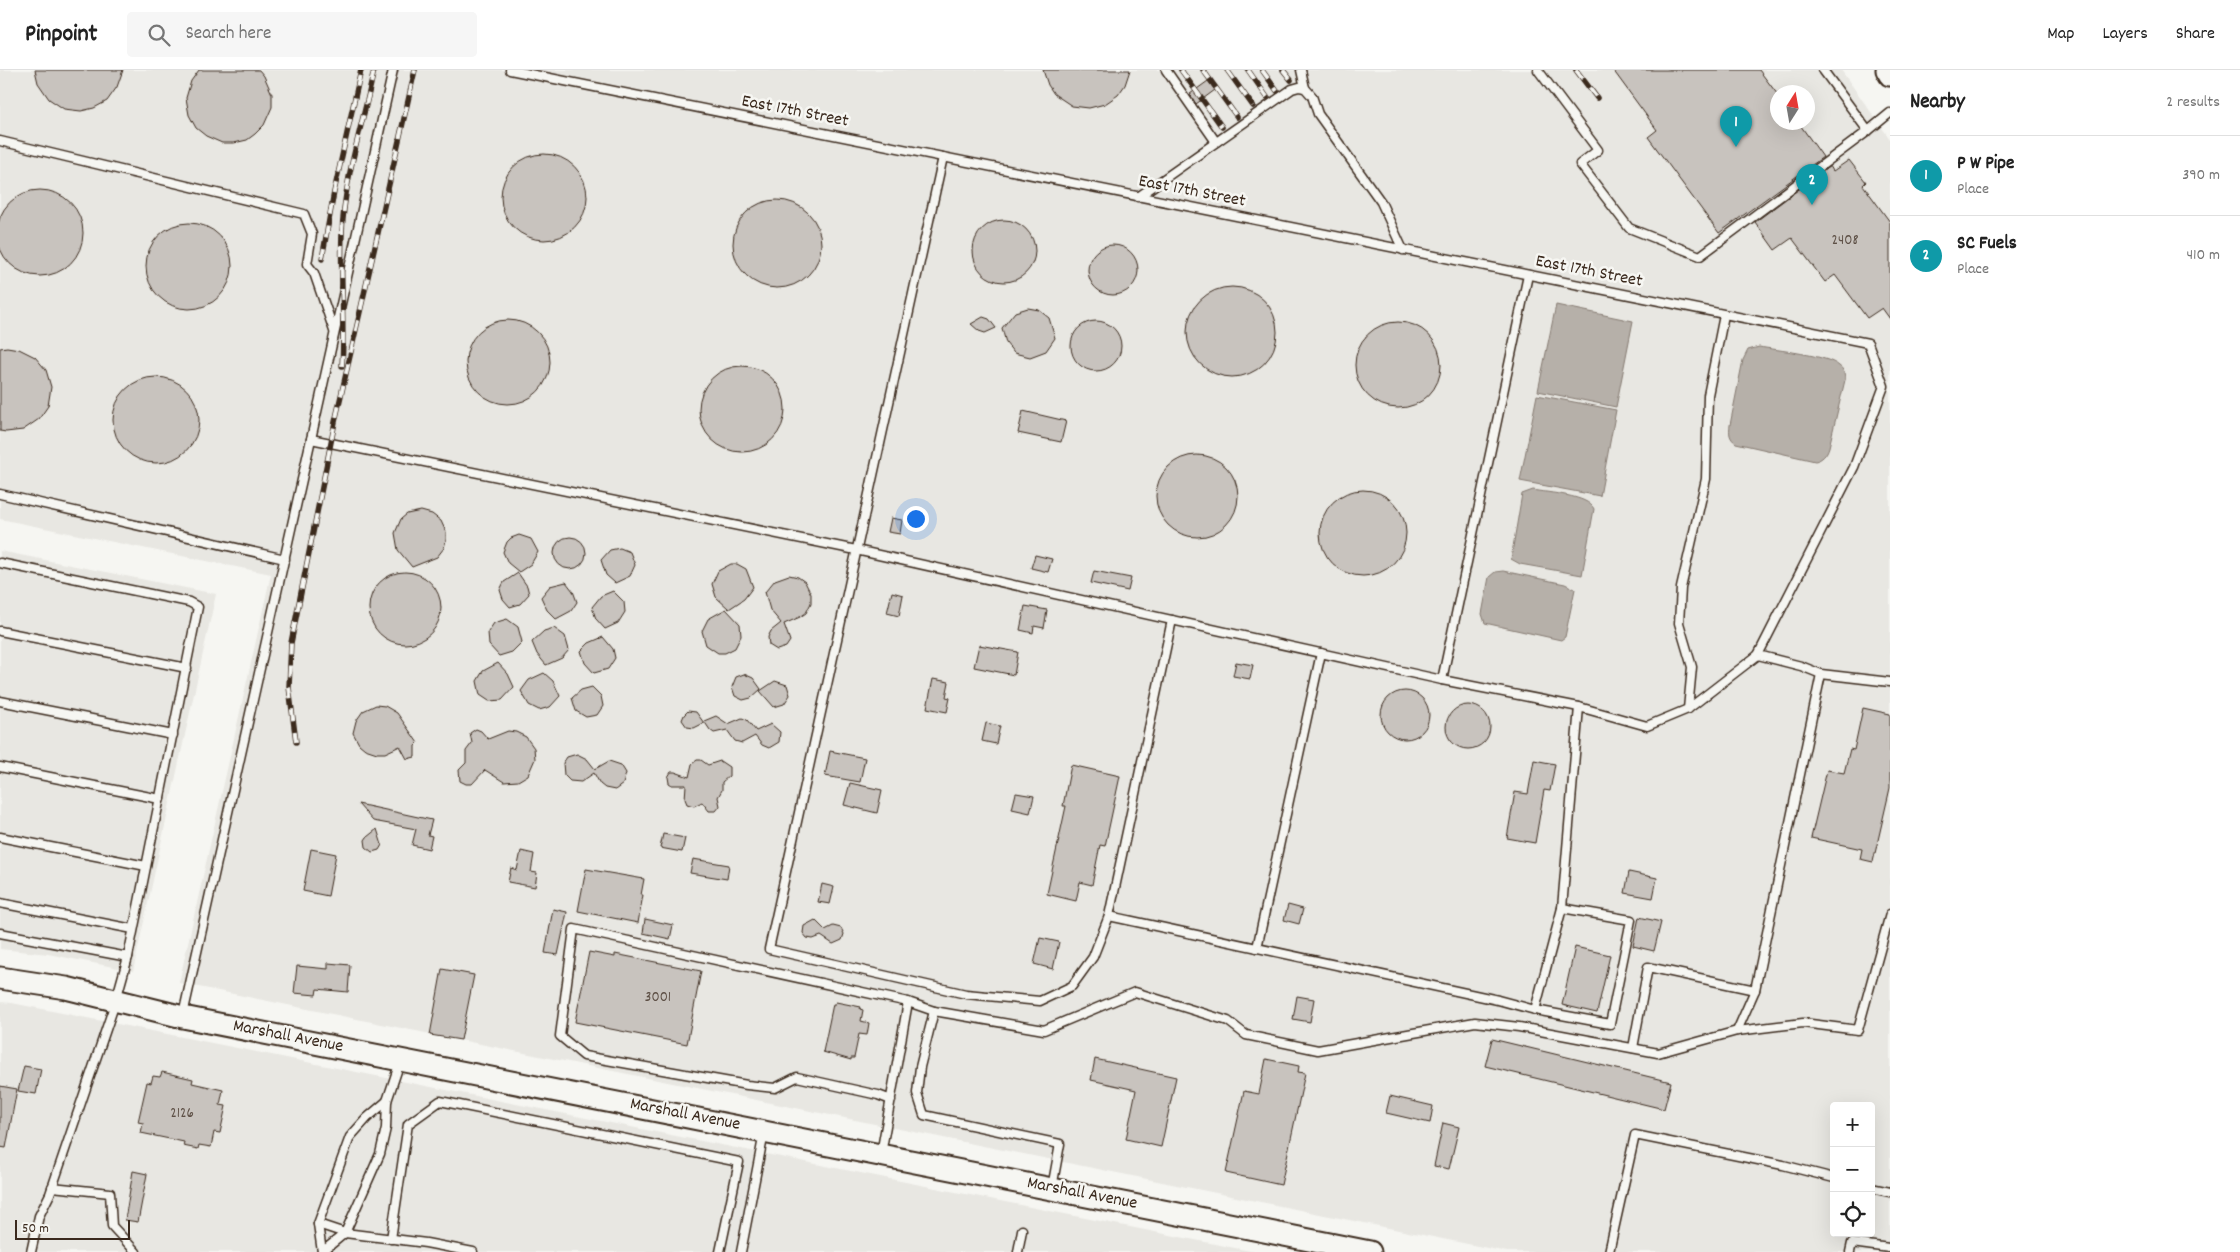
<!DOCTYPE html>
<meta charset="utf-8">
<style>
body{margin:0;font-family:Dekko,sans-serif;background:#f6f6f6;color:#222}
.controls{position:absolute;right:15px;bottom:15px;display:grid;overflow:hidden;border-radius:5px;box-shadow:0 5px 20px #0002}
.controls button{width:45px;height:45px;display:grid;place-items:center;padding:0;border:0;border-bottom:1px solid #e0e0e0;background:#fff;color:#222;font:25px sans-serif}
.compass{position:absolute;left:1770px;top:15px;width:45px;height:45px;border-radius:50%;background:#fff;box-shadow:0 5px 20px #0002;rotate:11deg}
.scale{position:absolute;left:15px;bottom:12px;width:115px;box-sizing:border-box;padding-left:5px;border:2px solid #3b2a1e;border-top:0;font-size:14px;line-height:18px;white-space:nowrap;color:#3b2a1e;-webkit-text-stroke:4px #f6f6f2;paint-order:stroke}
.you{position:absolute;left:915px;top:448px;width:18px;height:18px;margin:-12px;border:4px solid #fff;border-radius:50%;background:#1a73e8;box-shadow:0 0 0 8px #1a73e833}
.badge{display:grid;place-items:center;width:32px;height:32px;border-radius:50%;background:#1f6fb2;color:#fff;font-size:16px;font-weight:700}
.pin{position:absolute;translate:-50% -41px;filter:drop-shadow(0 1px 2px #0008)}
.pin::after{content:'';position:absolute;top:26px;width:18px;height:15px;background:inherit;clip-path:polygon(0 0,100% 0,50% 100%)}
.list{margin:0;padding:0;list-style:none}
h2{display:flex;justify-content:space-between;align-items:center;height:65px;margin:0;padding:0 20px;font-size:21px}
h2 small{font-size:16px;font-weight:400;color:#767676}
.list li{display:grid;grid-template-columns:32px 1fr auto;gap:15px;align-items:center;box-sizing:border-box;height:80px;padding:0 20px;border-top:1px solid #e0e0e0}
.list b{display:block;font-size:19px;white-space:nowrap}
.list p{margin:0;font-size:16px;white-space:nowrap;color:#767676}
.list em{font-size:16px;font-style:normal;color:#767676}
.icon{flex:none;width:28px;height:28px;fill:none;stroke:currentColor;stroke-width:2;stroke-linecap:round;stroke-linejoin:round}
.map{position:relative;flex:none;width:1890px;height:1182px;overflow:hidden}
header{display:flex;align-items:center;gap:30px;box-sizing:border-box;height:70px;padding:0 25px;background:#fff;border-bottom:1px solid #e0e0e0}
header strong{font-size:24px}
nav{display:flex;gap:28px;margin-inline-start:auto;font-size:18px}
.search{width:350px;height:45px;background:#f6f6f6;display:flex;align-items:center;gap:12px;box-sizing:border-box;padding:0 18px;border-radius:5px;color:#767676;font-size:19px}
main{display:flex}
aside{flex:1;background:#fff}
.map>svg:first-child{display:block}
.built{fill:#e8e7e2;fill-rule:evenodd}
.water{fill:#b6b0a9;stroke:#857a71}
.building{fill:#c8c3be;stroke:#3b2a1e}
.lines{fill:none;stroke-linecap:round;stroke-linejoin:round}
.lane-casing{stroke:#3b2a1e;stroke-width:11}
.secondary-casing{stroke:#3b2a1e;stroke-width:25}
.lane{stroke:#f6f6f2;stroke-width:8}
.secondary{stroke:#f6f6f2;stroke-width:21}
.rail-casing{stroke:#3b2a1e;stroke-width:5.5}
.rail{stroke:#f6f6f2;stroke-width:4;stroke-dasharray:11;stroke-linecap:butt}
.labels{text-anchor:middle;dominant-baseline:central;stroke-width:5;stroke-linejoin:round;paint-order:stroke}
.number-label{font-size:15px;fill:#5e5046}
.street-label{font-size:18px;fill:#3b2a1e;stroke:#f6f6f2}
</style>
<header>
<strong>Pinpoint</strong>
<div class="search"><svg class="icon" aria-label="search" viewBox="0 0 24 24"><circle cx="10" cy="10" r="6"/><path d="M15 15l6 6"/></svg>Search here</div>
<nav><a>Map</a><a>Layers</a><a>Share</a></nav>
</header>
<main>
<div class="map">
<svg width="1890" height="1182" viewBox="0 0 1890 1182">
<rect width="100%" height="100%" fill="#f6f6f2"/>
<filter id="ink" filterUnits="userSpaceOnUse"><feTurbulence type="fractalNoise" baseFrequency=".02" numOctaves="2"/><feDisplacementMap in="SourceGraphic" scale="10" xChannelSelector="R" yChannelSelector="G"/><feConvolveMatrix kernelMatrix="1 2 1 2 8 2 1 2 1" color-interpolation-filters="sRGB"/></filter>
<g filter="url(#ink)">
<!-- built -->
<g class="built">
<path d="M0,0H1841L1890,69V1182H1507L179,913L271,504L0,449ZM1778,22H1808V52H1778ZM1834,1036H1871V1163H1834Z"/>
<polygon points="0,481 216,524 133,901 48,884 0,879"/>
<polygon points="0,932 12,933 1255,1182 0,1182"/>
</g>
<!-- water -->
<g class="water">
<polygon points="1556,235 1633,251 1616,337 1538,321"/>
<path d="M1759,277C1776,280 1828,285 1839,296C1844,299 1845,305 1845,310L1829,377C1827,384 1822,390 1815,391L1736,373C1729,368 1729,363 1730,355L1743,290L1748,280Z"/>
<polygon points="1537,325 1616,340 1600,426 1520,411"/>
<path d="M1533,420C1548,423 1588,425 1594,439L1582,505L1520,494L1511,489L1522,424Z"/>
<polygon points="1503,501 1565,514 1575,519 1565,567 1561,570 1485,553 1482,544 1489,507 1495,502"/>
</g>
<!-- building -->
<g class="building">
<polygon points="35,0 123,0 117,17 107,31 94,38 81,41 64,39 49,29 38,13"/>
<polygon points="199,0 259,0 264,6 272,24 272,37 264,55 255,64 247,70 234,73 222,73 206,66 196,58 189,45 186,28 191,11"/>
<polygon points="1043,0 1130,0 1125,15 1118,25 1105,34 1089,38 1072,36 1054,24 1048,15"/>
<polygon points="1613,0 1759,0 1778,25 1778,52 1798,52 1823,87 1719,163 1648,67 1657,60"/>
<polygon points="1208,11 1215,20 1196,34 1190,24"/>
<circle cx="544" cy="127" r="43"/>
<polygon points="1849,90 1866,112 1863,115 1890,152 1890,249 1882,238 1867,248 1835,205 1825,212 1792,168 1775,180 1755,152 1830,96 1833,101"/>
<circle cx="40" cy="163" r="43"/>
<circle cx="777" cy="174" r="44"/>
<circle cx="1004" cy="181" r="31"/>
<circle cx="189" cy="196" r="43"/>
<circle cx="1113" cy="200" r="25"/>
<circle cx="1232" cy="262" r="45"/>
<polygon points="1028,238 1039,240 1049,248 1055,268 1046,281 1030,287 1014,283 1006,273 1002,258 1015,242"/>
<polygon points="983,247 989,249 996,258 985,263 979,261 971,254"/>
<circle cx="508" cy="292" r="42"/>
<circle cx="1096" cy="276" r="25"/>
<circle cx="1398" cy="295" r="43"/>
<polygon points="7,277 19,279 35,287 46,300 51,317 48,336 39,349 23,360 6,362 0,361 0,278"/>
<circle cx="742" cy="339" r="43"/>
<circle cx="156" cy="350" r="43"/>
<polygon points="1023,341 1066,351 1061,372 1018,363"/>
<circle cx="1197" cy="426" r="41"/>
<circle cx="1363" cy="463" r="43"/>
<polygon points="421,441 432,444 441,451 446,462 446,470 444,478 437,487 412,497 398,480 395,463 401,449 407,444"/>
<polygon points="891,448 902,450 900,464 888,462"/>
<polygon points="519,465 531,469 538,482 531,494 519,502 508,493 503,482 507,472 511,468"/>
<circle cx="570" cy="483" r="16"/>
<polygon points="620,478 630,482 635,495 630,506 615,513 606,505 601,490 610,480"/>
<polygon points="1035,485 1052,489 1048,502 1031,498"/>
<polygon points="731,494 737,494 746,499 753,517 744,529 729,539 716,527 712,514 718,501"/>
<polygon points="1094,501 1131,508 1128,521 1091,513"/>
<circle cx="405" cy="538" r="36"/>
<polygon points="518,503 527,516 529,524 520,534 510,537 503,529 500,520 504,512"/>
<polygon points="789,505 798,507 805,512 811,524 811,533 806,543 800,547 784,554 790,571 786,577 777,580 769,575 768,567 771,561 781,553 770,540 765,522 775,510"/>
<polygon points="566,512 573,521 577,532 571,541 556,549 547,540 541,527 550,516"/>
<polygon points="613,521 624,532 625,542 618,553 605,559 596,549 592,537 601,526"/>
<polygon points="892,522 903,525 899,546 887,543"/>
<polygon points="1025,536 1047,540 1044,558 1034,556 1033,563 1020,560"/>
<polygon points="726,539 740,554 741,566 735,578 725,583 718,583 706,575 702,561 708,549"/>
<polygon points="507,549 518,557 522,572 512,582 499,586 489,575 488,562 494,553"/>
<polygon points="554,558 565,566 569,580 562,588 546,595 537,584 532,572 544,561"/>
<polygon points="603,567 613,579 615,588 608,599 594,603 585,593 581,581 589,573"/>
<polygon points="979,575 1018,582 1014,605 974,597"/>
<polygon points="1236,592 1253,595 1250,609 1233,606"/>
<polygon points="498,593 508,604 514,617 502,630 489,631 480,625 477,611 483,601"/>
<polygon points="544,603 553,611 560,626 550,637 539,640 529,635 521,621 529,610"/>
<polygon points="744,604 753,608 761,619 751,628 743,630 735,626 732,617 736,607"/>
<polygon points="933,609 949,612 946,627 950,628 947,642 927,638"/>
<polygon points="775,611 787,615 790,625 784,634 774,637 760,621"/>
<polygon points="592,617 601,626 603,636 597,645 586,647 576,641 572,628 581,620"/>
<circle cx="1405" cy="645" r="24"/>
<polygon points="376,635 385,636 397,643 418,673 415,676 415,687 407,689 400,676 385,683 377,683 365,679 359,674 353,663 356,651 363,641"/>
<circle cx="1468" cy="657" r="22"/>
<polygon points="1863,638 1890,644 1890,718 1873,792 1860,789 1862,779 1811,768 1827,700 1844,703 1850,679 1854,680"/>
<polygon points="688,641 696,642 704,653 694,658 687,657 682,650 684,645"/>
<polygon points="716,646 728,654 742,648 747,650 756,661 771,654 780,662 779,672 769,678 762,675 755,666 742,673 735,671 727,660 714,663 710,660 704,651"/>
<polygon points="986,653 1000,656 996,674 982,671"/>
<polygon points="476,659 481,661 488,669 508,661 516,662 526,667 534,678 535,689 528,705 518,711 504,712 485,700 472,714 466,714 460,711 459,700 466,693 466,681 472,673 470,663"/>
<polygon points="830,681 865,688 860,712 825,706"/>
<polygon points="577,684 587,689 595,699 609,691 621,695 626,703 623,714 615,720 605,718 600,714 594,703 581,712 570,711 564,705 563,693 567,687"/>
<polygon points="697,690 701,690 708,695 720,691 729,697 729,706 722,712 722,720 718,727 720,736 716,741 709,741 702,732 694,736 687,734 685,729 686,715 672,715 669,713 668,707 671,702 675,702 689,707 692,694"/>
<polygon points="1534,690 1555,694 1550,721 1544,720 1535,773 1507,768 1515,722 1528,724"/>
<polygon points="1071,695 1120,706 1105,776 1100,775 1092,815 1080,812 1076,831 1047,824 1066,736 1063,736"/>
<polygon points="850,713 882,720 877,743 844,735"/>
<polygon points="1016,723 1034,726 1030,743 1012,739"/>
<polygon points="358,734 432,750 428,765 432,766 429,779 412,775 416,759 373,751"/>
<polygon points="377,759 382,775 379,780 372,782 366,777 365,770 367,767"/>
<polygon points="663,764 685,768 682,782 660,778"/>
<polygon points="311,779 336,784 328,826 303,821"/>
<polygon points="521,781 534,784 531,802 537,803 535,817 508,812 511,798 517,800"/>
<polygon points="693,789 729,795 727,809 690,803"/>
<polygon points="586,799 644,809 641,825 643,825 638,853 578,841"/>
<polygon points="1629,802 1657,808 1653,828 1625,823"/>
<polygon points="822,814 834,817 830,834 818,832"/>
<polygon points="1288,835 1303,839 1299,854 1284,850"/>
<polygon points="553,839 567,842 558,885 545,883"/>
<polygon points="1639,847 1661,852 1654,881 1633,876"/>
<polygon points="645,849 673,855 670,869 643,863"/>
<polygon points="815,850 825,860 833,856 841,858 844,864 842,870 833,874 821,866 813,869 807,868 803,863 804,856"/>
<polygon points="1040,868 1059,872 1053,899 1034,894"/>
<polygon points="1575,877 1610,885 1597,943 1562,935"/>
<polygon points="589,882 615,887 615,884 701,901 687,974 575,952"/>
<polygon points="328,893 350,895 348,922 317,919 316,925 294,923 297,896 328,899"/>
<polygon points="442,899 474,905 461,970 430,965"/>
<polygon points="1297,926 1314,929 1310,952 1293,949"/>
<polygon points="836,932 861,937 860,939 863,940 861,951 869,953 867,965 859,964 854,988 851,988 851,990 823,982 833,934 835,934"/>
<polygon points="1492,969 1671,1012 1664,1039 1485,996"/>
<polygon points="1095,989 1176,1007 1161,1077 1126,1069 1136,1020 1091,1010"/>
<polygon points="1266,989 1299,996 1298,1002 1305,1003 1281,1115 1226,1103 1244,1021 1259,1024"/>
<polygon points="24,996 41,999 36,1024 18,1021"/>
<polygon points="162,1002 193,1009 192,1013 223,1020 220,1035 226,1036 220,1063 214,1062 211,1077 199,1075 198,1079 183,1076 184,1072 141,1063 143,1053 138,1052 147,1012 151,1013 153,1006 160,1007"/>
<polygon points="0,1016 17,1019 6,1078 0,1077"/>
<polygon points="1390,1026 1433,1036 1430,1053 1386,1043"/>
<polygon points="1443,1053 1459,1057 1449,1099 1434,1096"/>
<polygon points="133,1101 147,1104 138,1152 125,1150"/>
</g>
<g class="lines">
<defs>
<g id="lane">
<polyline points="510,0 1868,273 1884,316 1854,397 1758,585 1801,596 1821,604"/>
<polyline points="1166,0 1216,72"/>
<polyline points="1301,0 1305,18"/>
<polyline points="1538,0 1598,80 1580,94 1629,158 1700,186 1868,61"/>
<polyline points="1823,0 1868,61 1890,43"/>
<polyline points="0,71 304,144 312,164 307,194 314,203 334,261"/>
<polyline points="943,87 769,879 966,924 1040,931 1072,916 1093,887 1109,846 1172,550"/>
<polyline points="1138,127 1292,19 1299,17 1305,18 1312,26 1318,44 1381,132 1403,180"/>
<polyline points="311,369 856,480 1442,610 1579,637"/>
<polyline points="0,424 285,489"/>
<polyline points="0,493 189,532 198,537 128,887"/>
<polyline points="0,561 187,598"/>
<polyline points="1442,610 1528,205"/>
<polyline points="0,631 173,665"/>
<polyline points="1688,639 1692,597 1679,553 1681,518 1706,409 1708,325 1724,245"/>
<polyline points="0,697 160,729"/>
<polyline points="0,767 146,796"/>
<polyline points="0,833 133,859"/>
<polyline points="1109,846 1498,930 1535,940 1610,954 1631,850 1562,838"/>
<polyline points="0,863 128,887 116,930 50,1124 39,1146 31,1182"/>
<polyline points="1257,878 1321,583"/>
<polyline points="908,932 934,941"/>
<polyline points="1535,940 1562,838 1579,637 1647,656 1688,639 1758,585"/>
<polyline points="183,945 393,0"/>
<polyline points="1737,961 1755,920 1821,604 1890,612"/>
<polyline points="1633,978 1648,897 1755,920"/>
<polyline points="881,1084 908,932 574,859 560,966 584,986 747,1015 775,1018 797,1007 878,1025 891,1030"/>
<polyline points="52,1117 110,1123 112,1156 136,1182"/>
<polyline points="1052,1118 1060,1074 924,1045 917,1023 920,997 934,941 1044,960 1135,922 1228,951 1246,965 1318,980 1475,952 1519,957 1658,983 1737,961 1803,953 1858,960 1890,844"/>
<polyline points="1871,1118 1890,1122"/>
<polyline points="318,1154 345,1163 426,1173 473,1182"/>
<polyline points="391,1169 408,1054 440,1031 739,1092 720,1182"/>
<polyline points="322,1182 345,1163 380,1084 386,1058 387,1031 400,992"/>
<polyline points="322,1182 318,1154 350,1067 367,1048 387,1031"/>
<polyline points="741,1182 764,1063"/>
<polyline points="1018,1182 1022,1160"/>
<polyline points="1609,1182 1635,1065 1783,1095 1834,1108"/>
<polyline points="1850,1182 1852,1173 1889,1178"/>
</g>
<g id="secondary">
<polyline points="1887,0 1890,5"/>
<polyline points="0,908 66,918 183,947 1370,1182"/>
</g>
</defs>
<!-- lane casing -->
<use href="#lane" class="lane-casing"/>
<!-- secondary casing -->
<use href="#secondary" class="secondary-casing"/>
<!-- lane -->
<use href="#lane" class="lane"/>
<!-- secondary -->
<use href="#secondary" class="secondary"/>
<defs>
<g id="rail">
<polyline points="1181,0 1222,57"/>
<polyline points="1203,0 1237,47"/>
<polyline points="1227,0 1253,36"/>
<polyline points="1248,0 1267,27"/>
<polyline points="1262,0 1277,21"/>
<polyline points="1283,0 1291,10"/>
<polyline points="1576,0 1597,28"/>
<polyline points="322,189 334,122 361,0"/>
<path d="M342,296C345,252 340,208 342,164C344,108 363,54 374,0"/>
<polyline points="296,672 289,617 291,573 335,352 415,0"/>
</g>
</defs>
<!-- rail casing -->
<use href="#rail" class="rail-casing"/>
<!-- rail -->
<use href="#rail" class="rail"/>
</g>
</g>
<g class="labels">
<!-- number labels -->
<g class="number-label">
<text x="1845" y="171">2408</text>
<text x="658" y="928">3001</text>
<text x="182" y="1044">2126</text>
</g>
<!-- street labels -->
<g class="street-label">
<text transform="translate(795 42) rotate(11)">East 17th Street</text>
<text transform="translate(1192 122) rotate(11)">East 17th Street</text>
<text transform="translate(1589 202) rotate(11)">East 17th Street</text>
<text transform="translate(288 967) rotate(11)">Marshall Avenue</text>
<text transform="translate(685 1045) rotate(11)">Marshall Avenue</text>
<text transform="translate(1082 1124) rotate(11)">Marshall Avenue</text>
</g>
</g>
</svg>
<div class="controls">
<button>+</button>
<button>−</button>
<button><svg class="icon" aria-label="locate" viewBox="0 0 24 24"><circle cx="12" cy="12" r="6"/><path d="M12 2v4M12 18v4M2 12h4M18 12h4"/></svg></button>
</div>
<svg class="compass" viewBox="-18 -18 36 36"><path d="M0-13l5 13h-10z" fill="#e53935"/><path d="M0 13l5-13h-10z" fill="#767676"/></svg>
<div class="scale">50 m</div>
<div class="you"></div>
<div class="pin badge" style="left:1736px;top:77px;background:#0f9aa8">1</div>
<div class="pin badge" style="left:1812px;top:135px;background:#0f9aa8">2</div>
</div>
<aside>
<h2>Nearby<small>2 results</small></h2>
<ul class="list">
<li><span class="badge" style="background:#0f9aa8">1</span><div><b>P W Pipe</b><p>Place</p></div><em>390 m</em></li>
<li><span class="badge" style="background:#0f9aa8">2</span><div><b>SC Fuels</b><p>Place</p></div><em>410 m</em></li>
</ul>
</aside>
</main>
